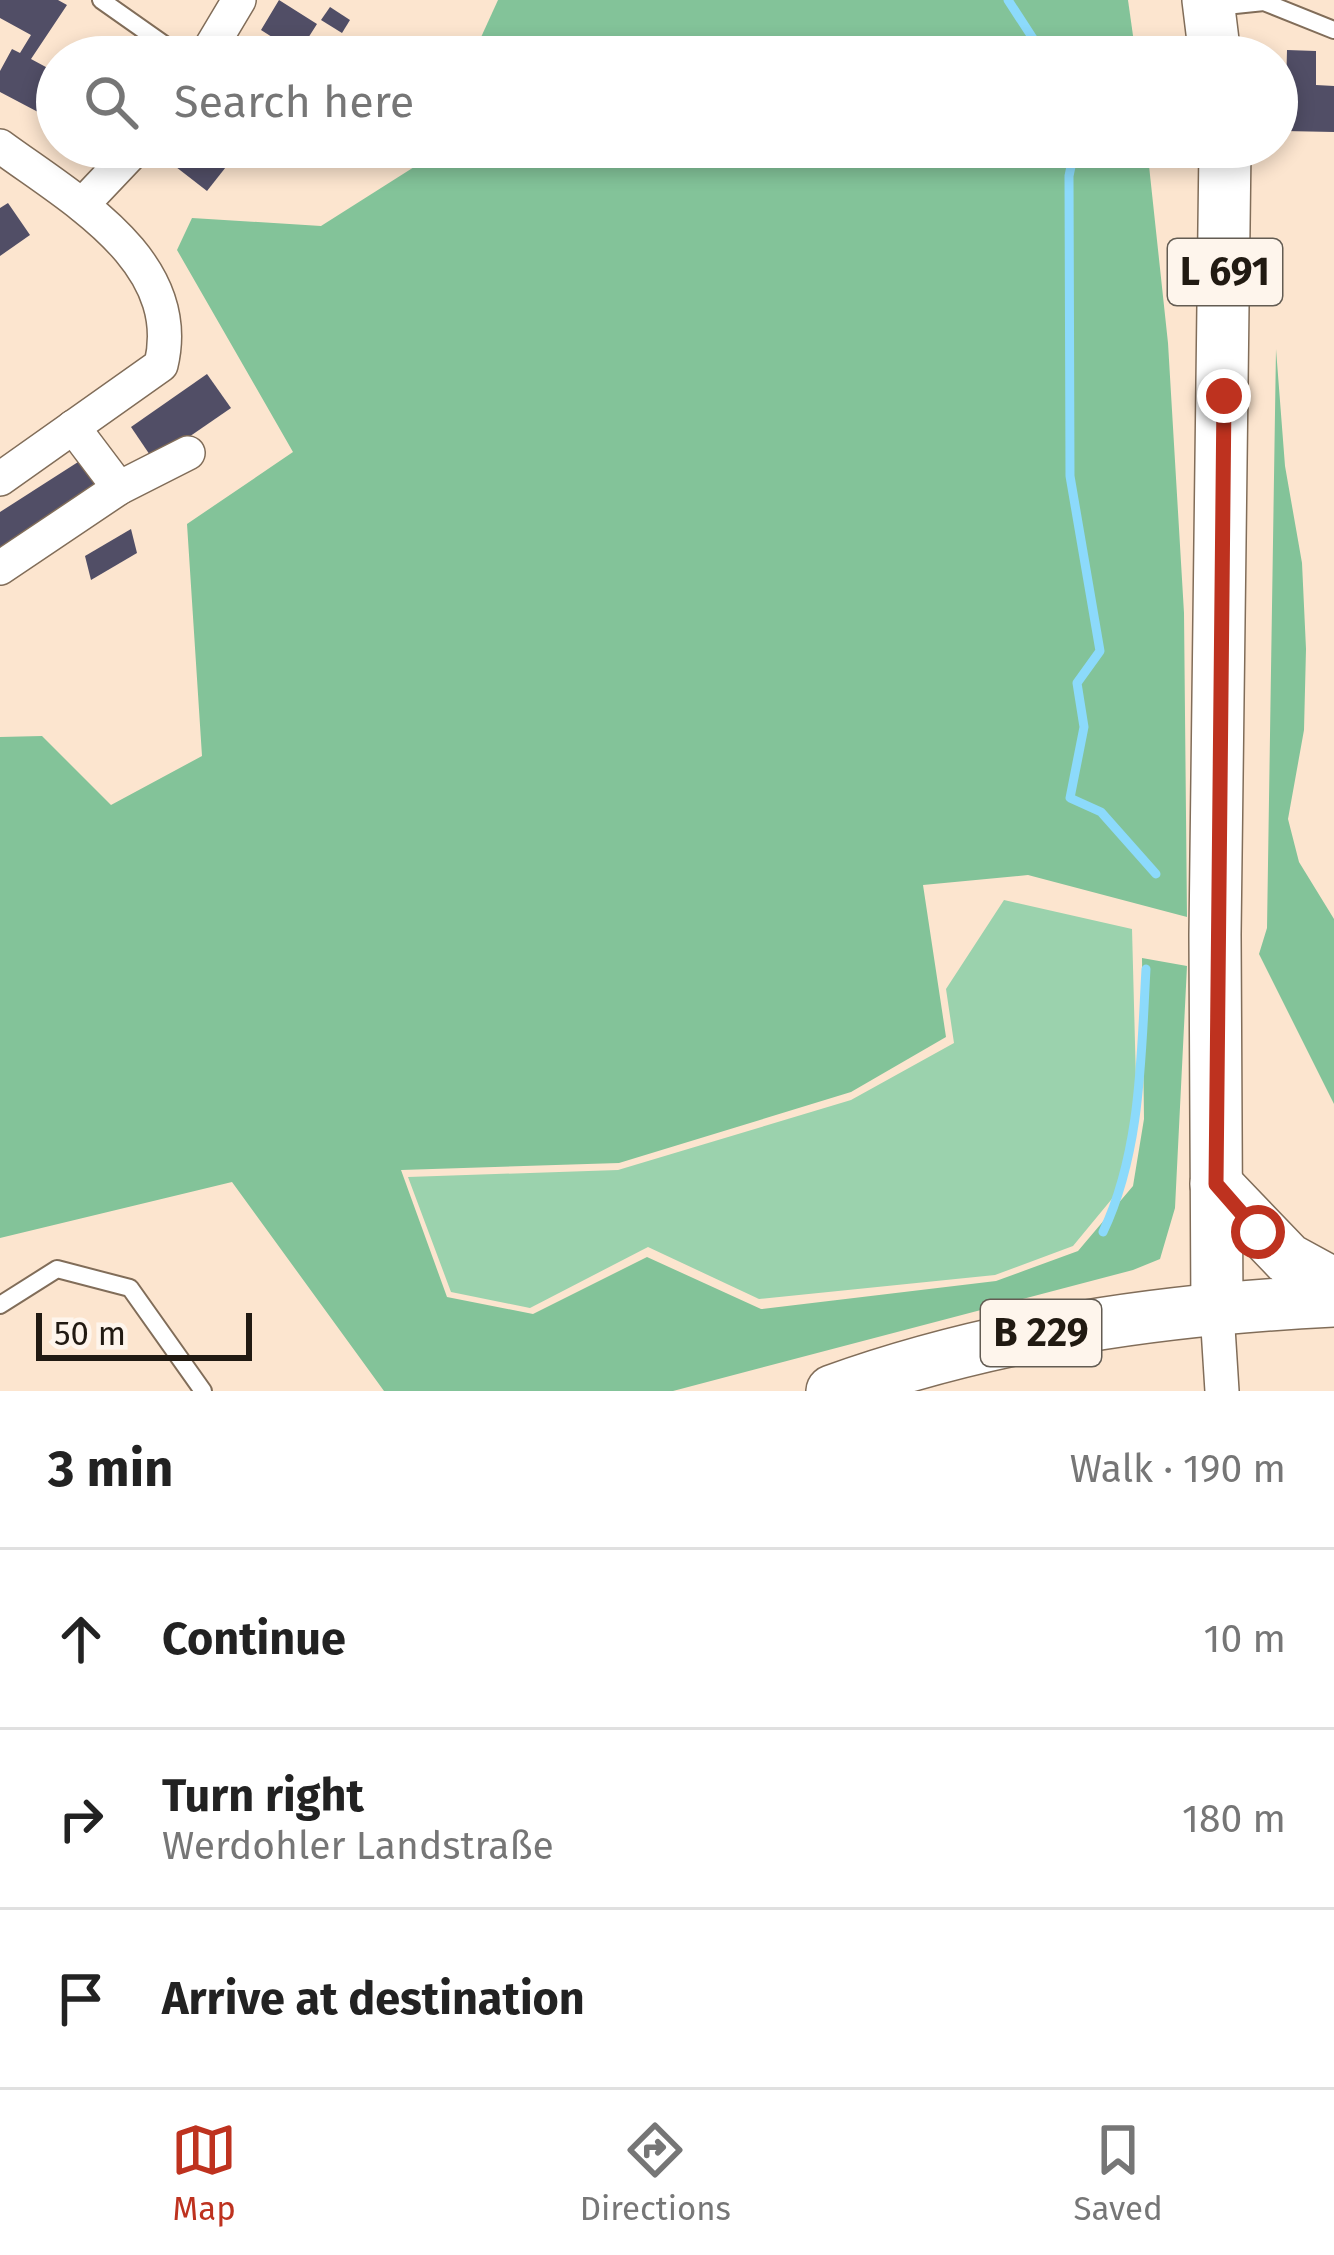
<!DOCTYPE html>
<meta charset="utf-8">
<style>
body{margin:0;font-family:"Fira Sans",sans-serif;background:#f2f2f2;color:#222}
.scale{position:absolute;left:36px;bottom:30px;width:216px;box-sizing:border-box;padding-left:12px;border:6px solid #211a12;border-top:0;font-size:33px;line-height:42px;white-space:nowrap;color:#211a12;-webkit-text-stroke:9px #fef5ec;paint-order:stroke}
.stop{position:absolute;width:36px;height:36px;margin:-27px;border:9px solid #be321f;border-radius:50%;background:#fff}
.stop.end{background:#be321f;border-color:#fff;box-shadow:0 3px 12px #0008}
.list{margin:0;padding:0;list-style:none}
h2{display:flex;justify-content:space-between;align-items:center;height:156px;margin:0;padding:0 48px;font-size:51px}
h2 small{font-size:39px;font-weight:400;color:#767676}
.list li{display:grid;grid-template-columns:78px 1fr auto;gap:36px;align-items:center;box-sizing:border-box;height:180px;padding:0 48px;border-top:3px solid #e0e0e0}
.list b{display:block;font-size:45px;white-space:nowrap}
.list p{margin:0;font-size:39px;white-space:nowrap;color:#767676}
.list em{font-size:39px;font-style:normal;color:#767676}
.icon{flex:none;width:66px;height:66px;fill:none;stroke:currentColor;stroke-width:2;stroke-linecap:round;stroke-linejoin:round}
.map{position:relative;flex:none;width:1334px;height:1391px;overflow:hidden}
.search{position:absolute;background:#fff;box-shadow:0 6px 18px #0003;left:36px;right:36px;top:36px;height:132px;display:flex;align-items:center;gap:30px;box-sizing:border-box;padding:0 42px;border-radius:66px;color:#767676;font-size:45px}
.sheet{height:696px;background:#fff}
nav{display:flex;justify-content:space-around;align-items:center;box-sizing:border-box;height:168px;border-top:3px solid #e0e0e0;background:#fff;font-size:33px;color:#767676}
nav a{display:grid;justify-items:center;gap:6px}
nav .on{color:#be321f}
.map>svg:first-child{display:block}
.green{fill:#9bd2ad}
.forest{fill:#83c399}
.lines{fill:none;stroke-linecap:round;stroke-linejoin:round}
.stream{stroke:#8cdafb;stroke-width:9}
.building{fill:#514e66}
.service-casing{stroke:#816d59;stroke-width:20}
.minor-casing{stroke:#816d59;stroke-width:36}
.primary-casing{stroke:#816d59;stroke-width:54}
.service{stroke:#fff;stroke-width:16}
.minor{stroke:#fff;stroke-width:33}
.primary{stroke:#fff;stroke-width:51}
.route{stroke:#be321f;stroke-width:15}
.labels{text-anchor:middle;dominant-baseline:central;stroke-width:12;stroke-linejoin:round;paint-order:stroke}
.shield{fill:#fef5ec;stroke:#635c53;stroke-width:3}
.shield-label{font-size:39px;font-weight:bold;fill:#211a12}
</style>
<div class="map">
<svg width="1334" height="1391" viewBox="0 0 1334 1391">
<rect width="100%" height="100%" fill="#fce5cf"/>
<!-- green -->
<polygon class="green" points="1004,900 1132,929 1137,1119 1125,1183 1073,1246 995,1275 759,1299 648,1247 530,1308 451,1292 408,1177 618,1170 851,1100 954,1043 946,989"/>
<!-- forest -->
<g class="forest">
<polygon points="498,0 1128,0 1136,57 472,57"/>
<polygon points="429,147 1147,147 1168,343 1184,613 1187,917 1028,875 923,885 946,1037 851,1092 619,1163 401,1170 447,1297 533,1314 647,1257 761,1309 996,1281 1078,1251 1133,1186 1144,1119 1142,958 1187,966 1175,1208 1160,1259 1133,1270 673,1391 384,1391 232,1182 0,1238 0,737 42,736 111,805 202,756 187,524 293,452 177,250 192,218 321,226 422,162"/>
<polygon points="1276,349 1285,466 1302,563 1306,649 1304,730 1288,819 1299,862 1334,919 1334,1104 1259,954 1267,928"/>
</g>
<g class="lines">
<!-- stream -->
<g class="stream">
<polyline points="1008,0 1045,57"/>
<polyline points="1075,147 1069,176 1070,476 1100,651 1077,683 1084,727 1070,798 1101,812 1156,874"/>
<path d="M1103,1232C1141,1152 1141,1057 1146,969"/>
</g>
</g>
<!-- building -->
<g class="building">
<polygon points="0,0 58,0 67,5 31,59 57,73 57,122 0,92 0,71 12,49 20,53 31,35 0,18"/>
<polygon points="279,0 317,24 296,57 273,57 265,48 272,37 261,30"/>
<polygon points="330,7 350,20 342,33 321,20"/>
<polygon points="1287,50 1316,51 1316,85 1334,86 1334,132 1285,131"/>
<polygon points="176,147 219,147 233,158 207,191 167,160"/>
<polygon points="8,203 30,235 0,256 0,208"/>
<polygon points="207,374 231,408 154,461 131,427"/>
<polygon points="89,455 110,487 0,559 0,512"/>
<polygon points="131,529 137,553 91,580 85,556"/>
</g>
<g class="lines">
<defs>
<g id="service">
<polyline points="101,0 182,57"/>
<polyline points="1216,7 1264,2 1334,30"/>
<polyline points="0,1305 57,1269 130,1288 203,1391"/>
</g>
<g id="minor">
<polyline points="205,57 239,0"/>
<path d="M0,146C72,199 186,261 161,365L0,479"/>
<polyline points="82,205 137,147"/>
<polyline points="73,427 119,488"/>
<polyline points="0,568 119,488 188,453"/>
<polyline points="1217,1312 1222,1391"/>
</g>
<g id="primary">
<polyline points="1208,0 1215,57"/>
<polyline points="1216,1184 1288,1259 1334,1284"/>
<polyline points="1217,1312 1215,935 1225,147"/>
<path d="M832,1391C993,1333 1164,1309 1334,1301"/>
</g>
</defs>
<!-- service casing -->
<use href="#service" class="service-casing"/>
<!-- minor casing -->
<use href="#minor" class="minor-casing"/>
<!-- primary casing -->
<use href="#primary" class="primary-casing"/>
<!-- service -->
<use href="#service" class="service"/>
<!-- minor -->
<use href="#minor" class="minor"/>
<!-- primary -->
<use href="#primary" class="primary"/>
</g>
<g class="lines">
<!-- route -->
<polyline class="route" points="1224,396 1216,1184 1258,1232"/>
</g>
<g class="labels">
<!-- shield labels -->
<g class="shield">
<rect x="1168" y="239" width="114" height="66" rx="9"/>
<rect x="981" y="1300" width="120" height="66" rx="9"/>
</g>
<g class="shield-label">
<text x="1225" y="272">L 691</text>
<text x="1041" y="1333">B 229</text>
</g>
</g>
</svg>
<div class="scale">50 m</div>
<div class="stop" style="left:1258px;top:1232px"></div>
<div class="stop end" style="left:1224px;top:396px"></div>
<div class="search"><svg class="icon" aria-label="search" viewBox="0 0 24 24"><circle cx="10" cy="10" r="6"/><path d="M15 15l6 6"/></svg>Search here</div>
</div>
<section class="sheet">
<h2>3 min<small>Walk · 190 m</small></h2>
<ul class="list">
<li><svg class="icon" aria-label="ahead" viewBox="0 0 24 24"><path d="M12 20V5M6 11l6-6 6 6"/></svg><div><b>Continue</b></div><em>10 m</em></li>
<li><svg class="icon" aria-label="right" viewBox="0 0 24 24"><path d="M7 20v-9h11M14 6l5 5-5 5"/></svg><div><b>Turn right</b><p>Werdohler Landstraße</p></div><em>180 m</em></li>
<li><svg class="icon" aria-label="arrive" viewBox="0 0 24 24"><path d="M6 21V4h12l-3 4 3 4H6"/></svg><div><b>Arrive at destination</b></div></li>
</ul>
</section>
<nav>
<a class="on"><svg class="icon" aria-label="map" viewBox="0 0 24 24"><path d="M3 6l6-2 6 2 6-2v14l-6 2-6-2-6 2zM9 4v14M15 6v14"/></svg>Map</a>
<a><svg class="icon" aria-label="directions" viewBox="0 0 24 24"><path d="M12 3l9 9-9 9-9-9zM9 14v-3h6M13 9l2 2-2 2"/></svg>Directions</a>
<a><svg class="icon" aria-label="saved" viewBox="0 0 24 24"><path d="M7 4h10v16l-5-4-5 4z"/></svg>Saved</a>
</nav>
